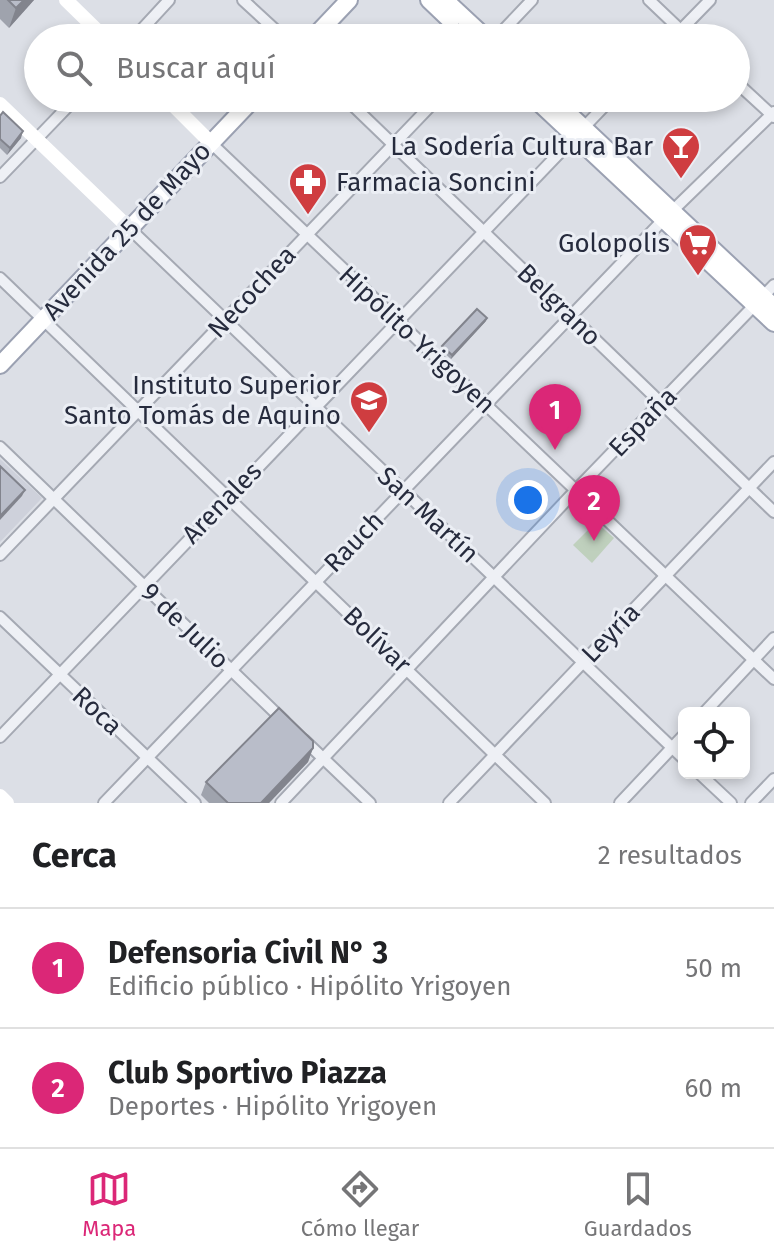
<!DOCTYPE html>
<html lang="es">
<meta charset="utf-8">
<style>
body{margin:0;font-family:"Fira Sans",sans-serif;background:#f6f6f6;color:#202124}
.controls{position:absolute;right:24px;bottom:24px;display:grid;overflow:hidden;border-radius:12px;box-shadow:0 4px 12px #0003}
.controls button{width:72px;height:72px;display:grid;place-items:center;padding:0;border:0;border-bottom:2px solid #e0e0e0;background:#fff;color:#202124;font:40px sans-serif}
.you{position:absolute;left:528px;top:500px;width:28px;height:28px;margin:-20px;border:6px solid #fff;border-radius:50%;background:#1a73e8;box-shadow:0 0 0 12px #1a73e833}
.badge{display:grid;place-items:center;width:52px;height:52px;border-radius:50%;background:#db2777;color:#fff;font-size:26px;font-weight:700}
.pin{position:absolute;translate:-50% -66px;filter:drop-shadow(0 2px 4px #0008)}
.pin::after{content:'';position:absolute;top:42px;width:28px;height:24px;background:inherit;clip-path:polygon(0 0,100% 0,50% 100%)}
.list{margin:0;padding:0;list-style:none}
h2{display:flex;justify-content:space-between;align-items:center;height:104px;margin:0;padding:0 32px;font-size:34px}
h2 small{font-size:26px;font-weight:400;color:#757577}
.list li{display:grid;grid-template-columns:52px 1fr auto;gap:24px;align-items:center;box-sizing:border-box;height:120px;padding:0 32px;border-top:2px solid #e0e0e0}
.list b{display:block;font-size:30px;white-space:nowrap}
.list p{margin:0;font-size:26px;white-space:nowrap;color:#757577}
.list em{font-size:26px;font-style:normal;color:#757577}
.icon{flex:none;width:44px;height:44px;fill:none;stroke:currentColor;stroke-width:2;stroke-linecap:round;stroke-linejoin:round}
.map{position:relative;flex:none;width:774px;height:803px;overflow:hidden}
.search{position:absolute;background:#fff;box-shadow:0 4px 12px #0003;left:24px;right:24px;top:24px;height:88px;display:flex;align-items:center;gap:20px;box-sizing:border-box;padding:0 28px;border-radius:44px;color:#757577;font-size:30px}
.sheet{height:344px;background:#fff}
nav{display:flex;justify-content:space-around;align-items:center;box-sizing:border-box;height:112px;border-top:2px solid #e0e0e0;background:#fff;font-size:22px;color:#757577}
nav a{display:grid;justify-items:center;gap:4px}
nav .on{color:#db2777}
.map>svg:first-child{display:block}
.built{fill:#ced1db}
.green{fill:#bfd0bd}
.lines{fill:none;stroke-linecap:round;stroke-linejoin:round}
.street-casing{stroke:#a5a9b3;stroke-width:14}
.primary-casing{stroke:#9ba1b2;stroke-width:20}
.street{stroke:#eef0f5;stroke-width:10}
.secondary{stroke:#fff;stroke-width:14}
.primary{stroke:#fff;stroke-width:16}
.wall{fill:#9fa3ad}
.shaded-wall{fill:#82848d}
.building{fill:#b9bdc9;stroke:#82848d;stroke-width:2}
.labels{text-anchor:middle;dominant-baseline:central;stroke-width:6;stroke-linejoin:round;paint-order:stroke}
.poi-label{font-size:26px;fill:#262b3d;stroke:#ebeef4;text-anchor:end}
.street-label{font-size:26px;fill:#262b3d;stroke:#ebeef4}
</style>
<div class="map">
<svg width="774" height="803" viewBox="0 0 774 803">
<rect width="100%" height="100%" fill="#dcdfe6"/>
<!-- built -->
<polygon class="built" points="0,459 42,498 0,542"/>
<!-- green -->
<polygon class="green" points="596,522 614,538 592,563 573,545"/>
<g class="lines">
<defs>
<g id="street">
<polyline points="243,0 284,38"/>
<polyline points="649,0 689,38"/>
<polyline points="134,38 169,0"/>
<polyline points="496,38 532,0"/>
<polyline points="673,38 710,0"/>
<polyline points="736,82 774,117"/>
<polyline points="345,98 774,512"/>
<polyline points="211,143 774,679"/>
<polyline points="0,177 76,98"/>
<polyline points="129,228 684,759"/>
<polyline points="0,278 545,803"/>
<polyline points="0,447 284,721"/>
<polyline points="0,555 438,98"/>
<polyline points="0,617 195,803"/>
<polyline points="704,713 774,638"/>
<polyline points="0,737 612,98"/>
<polyline points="304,740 370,803"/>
<polyline points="699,773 731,803"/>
<polyline points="104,803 664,219 774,112"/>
<polyline points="281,803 576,490 774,285"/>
<polyline points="449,803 774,462"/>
<polyline points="620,803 684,735"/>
<polyline points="751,803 774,779"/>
</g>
<g id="primary">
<polyline points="429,0 451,21"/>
<polyline points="445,0 486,38"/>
<polyline points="313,38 349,0"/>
<polyline points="534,98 774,323"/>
<polyline points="552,98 774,307"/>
<polyline points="0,365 254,98"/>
</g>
</defs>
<!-- street casing -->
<use href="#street" class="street-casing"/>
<!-- primary casing -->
<use href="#primary" class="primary-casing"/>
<!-- street -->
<use href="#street" class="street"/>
<!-- secondary -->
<g class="secondary">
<polyline points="66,0 105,38"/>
<polyline points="166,98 211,143"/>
<polyline points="0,104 129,228"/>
<polyline points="0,796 7,803"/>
</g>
<!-- primary -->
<use href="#primary" class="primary"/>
</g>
<!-- wall -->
<g class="wall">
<polygon points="0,0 34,0 9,28 0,19"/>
<polygon points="0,116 21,138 7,155 0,148"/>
<polygon points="486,321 451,359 441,350 442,346"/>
<polygon points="313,748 308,762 269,803 209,803 201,795 206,782"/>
</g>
<!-- shaded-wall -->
<g class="shaded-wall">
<polygon points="24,0 34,0 9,28 16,8"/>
<polygon points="23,131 21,138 7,155 10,148"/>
<polygon points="487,318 486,321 451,359 452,355"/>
<polygon points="25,490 22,496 0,520 0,516"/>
<polygon points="313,748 308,762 269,803 261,803"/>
</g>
<!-- building -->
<g class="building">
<polygon points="8,0 24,0 16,8"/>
<polygon points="3,112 23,131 10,148 0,139 0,116"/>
<polygon points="477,309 487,318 452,355 442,346"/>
<polygon points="0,466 25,490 0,516"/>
<polygon points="279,708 313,741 313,748 261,803 228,803 206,782"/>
</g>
<!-- icons -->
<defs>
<symbol id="bar-pin" viewBox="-11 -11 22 30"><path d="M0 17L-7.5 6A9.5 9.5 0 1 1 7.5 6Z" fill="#cf3d40" stroke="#ebeef4"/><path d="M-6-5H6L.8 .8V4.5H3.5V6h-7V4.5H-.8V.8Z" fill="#fff"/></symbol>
<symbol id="pharmacy-pin" viewBox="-11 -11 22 30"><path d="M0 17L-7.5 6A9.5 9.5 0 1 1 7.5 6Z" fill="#cf3d40" stroke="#ebeef4"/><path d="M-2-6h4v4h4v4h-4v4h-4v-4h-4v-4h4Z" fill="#fff"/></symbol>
<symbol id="supermarket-pin" viewBox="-11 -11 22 30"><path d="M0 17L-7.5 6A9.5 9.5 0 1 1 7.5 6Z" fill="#cf3d40" stroke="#ebeef4"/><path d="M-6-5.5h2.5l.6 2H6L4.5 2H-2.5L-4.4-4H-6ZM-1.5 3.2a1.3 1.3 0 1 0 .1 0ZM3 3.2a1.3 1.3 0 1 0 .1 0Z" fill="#fff"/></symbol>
<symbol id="university-pin" viewBox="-11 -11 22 30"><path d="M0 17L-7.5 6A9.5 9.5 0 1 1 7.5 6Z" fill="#cf3d40" stroke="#ebeef4"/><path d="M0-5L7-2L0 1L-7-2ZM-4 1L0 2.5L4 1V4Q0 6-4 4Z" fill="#fff"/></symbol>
</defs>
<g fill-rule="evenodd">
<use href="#bar-pin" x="659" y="124" width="44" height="60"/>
<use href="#pharmacy-pin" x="286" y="160" width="44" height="60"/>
<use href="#supermarket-pin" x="676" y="221" width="44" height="60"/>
<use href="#university-pin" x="347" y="378" width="44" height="60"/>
</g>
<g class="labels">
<!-- poi labels -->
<g class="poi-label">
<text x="653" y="146">La Sodería Cultura Bar</text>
<text x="336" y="182" text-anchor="start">Farmacia Soncini</text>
<text x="670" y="243">Golopolis</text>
<text x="341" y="385">Instituto Superior<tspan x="341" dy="30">Santo Tomás de Aquino</tspan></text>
</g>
<!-- street labels -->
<g class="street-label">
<text transform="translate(127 231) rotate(-47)">Avenida 25 de Mayo</text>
<text transform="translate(252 292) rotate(-47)">Necochea</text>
<text transform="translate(559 305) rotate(44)">Belgrano</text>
<text transform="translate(417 340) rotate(43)">Hipólito Yrigoyen</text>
<text transform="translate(643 422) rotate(-46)">España</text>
<text transform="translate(222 503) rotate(-46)">Arenales</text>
<text transform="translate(428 515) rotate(43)">San Martín</text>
<text transform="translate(354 542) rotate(-46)">Rauch</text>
<text transform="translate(185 626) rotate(44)">9 de Julio</text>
<text transform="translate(611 633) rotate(-46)">Leyría</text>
<text transform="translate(377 640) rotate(44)">Bolívar</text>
<text transform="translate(97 711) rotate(43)">Roca</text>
</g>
</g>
</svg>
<div class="controls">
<button><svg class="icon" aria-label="locate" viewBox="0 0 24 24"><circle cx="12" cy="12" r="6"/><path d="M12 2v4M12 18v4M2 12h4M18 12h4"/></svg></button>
</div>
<div class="you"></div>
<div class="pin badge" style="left:555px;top:450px">1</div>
<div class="pin badge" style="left:594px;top:541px">2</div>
<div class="search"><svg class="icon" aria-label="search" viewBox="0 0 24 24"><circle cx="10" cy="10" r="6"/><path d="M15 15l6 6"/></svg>Buscar aquí</div>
</div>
<section class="sheet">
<h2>Cerca<small>2 resultados</small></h2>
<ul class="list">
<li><span class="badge">1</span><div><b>Defensoria Civil N° 3</b><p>Edificio público · Hipólito Yrigoyen</p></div><em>50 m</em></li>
<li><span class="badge">2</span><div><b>Club Sportivo Piazza</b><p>Deportes · Hipólito Yrigoyen</p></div><em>60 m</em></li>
</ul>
</section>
<nav>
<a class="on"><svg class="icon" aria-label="map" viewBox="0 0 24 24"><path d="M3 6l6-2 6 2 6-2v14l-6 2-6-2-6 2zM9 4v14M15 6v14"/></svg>Mapa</a>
<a><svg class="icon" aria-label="directions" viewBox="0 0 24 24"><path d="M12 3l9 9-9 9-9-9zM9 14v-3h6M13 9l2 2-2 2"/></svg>Cómo llegar</a>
<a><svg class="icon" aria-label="saved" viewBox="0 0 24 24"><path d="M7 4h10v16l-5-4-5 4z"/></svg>Guardados</a>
</nav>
